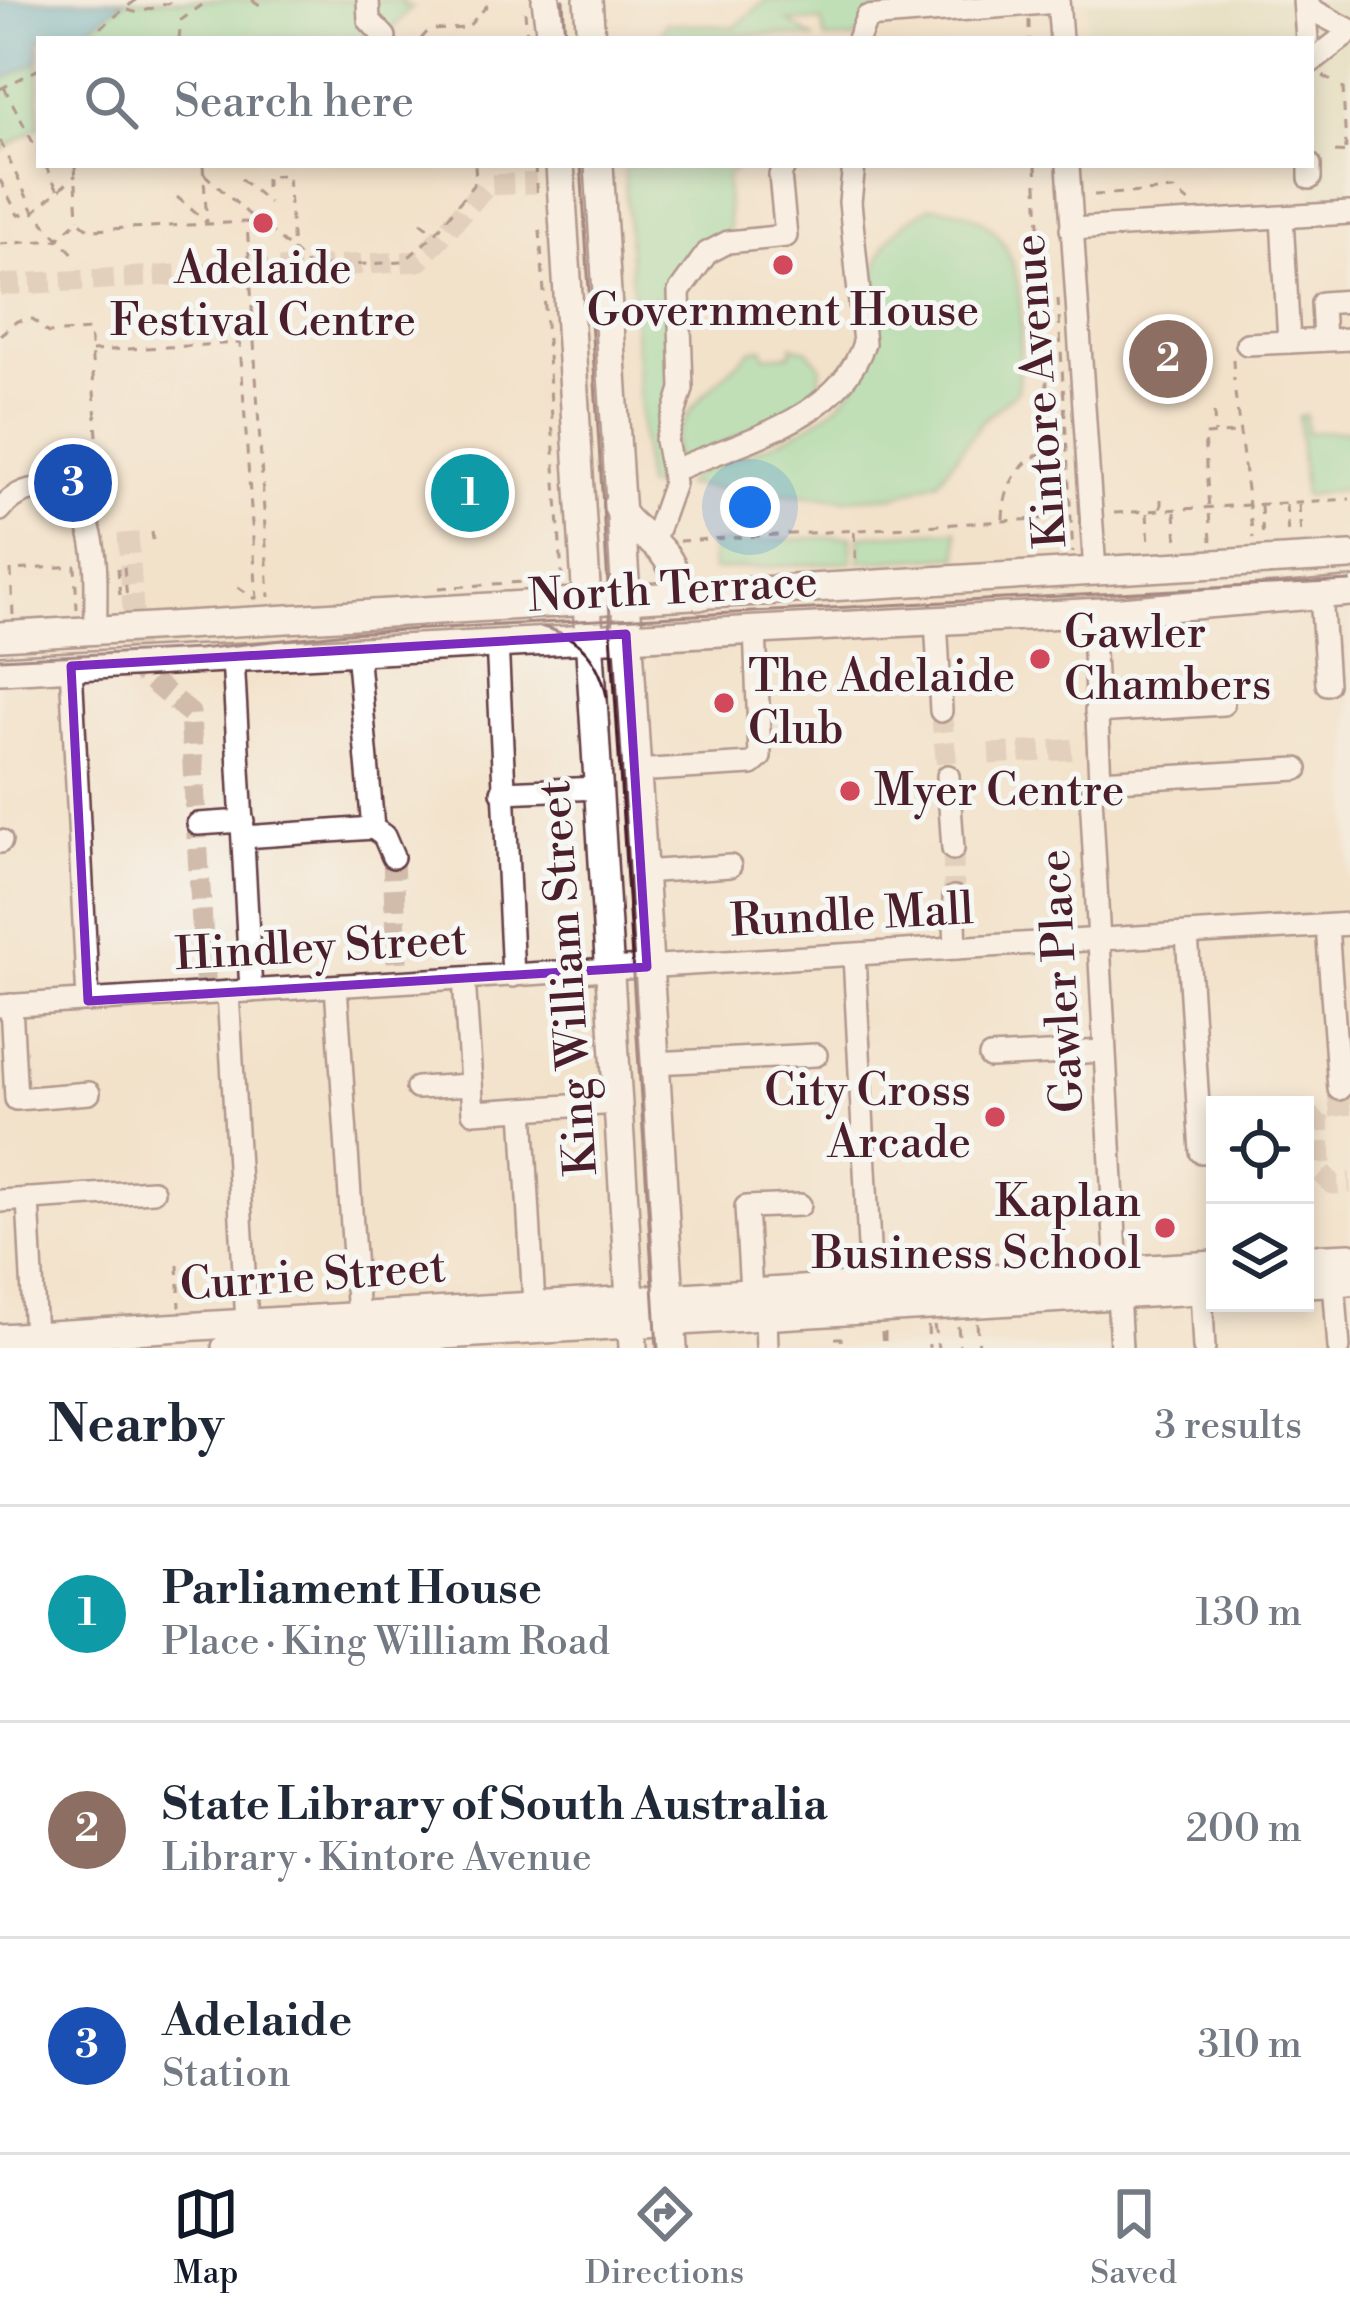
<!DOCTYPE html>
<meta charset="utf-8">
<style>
body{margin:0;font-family:"Libre Bodoni",serif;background:#f6f6f7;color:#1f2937}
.controls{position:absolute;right:36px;bottom:36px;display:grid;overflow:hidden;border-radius:0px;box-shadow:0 6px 18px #0003}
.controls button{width:108px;height:108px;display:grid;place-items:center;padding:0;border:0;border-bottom:3px solid #e0e1e3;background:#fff;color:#1f2937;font:60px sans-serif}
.you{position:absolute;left:750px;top:507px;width:42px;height:42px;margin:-30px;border:9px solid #fff;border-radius:50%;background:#1a73e8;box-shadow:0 0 0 18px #1a73e833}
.badge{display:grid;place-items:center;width:78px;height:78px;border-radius:50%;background:#111827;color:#fff;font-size:39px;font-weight:700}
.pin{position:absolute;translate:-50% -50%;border:6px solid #fff;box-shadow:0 3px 12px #0006}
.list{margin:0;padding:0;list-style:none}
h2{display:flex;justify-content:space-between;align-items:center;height:156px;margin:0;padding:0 48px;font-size:51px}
h2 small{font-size:39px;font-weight:400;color:#747a83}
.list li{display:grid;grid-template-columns:78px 1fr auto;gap:36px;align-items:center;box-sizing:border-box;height:216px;padding:0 48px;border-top:3px solid #e0e1e3}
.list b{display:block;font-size:45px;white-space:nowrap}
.list p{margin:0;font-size:39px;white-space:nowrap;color:#747a83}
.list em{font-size:39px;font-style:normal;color:#747a83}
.icon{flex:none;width:66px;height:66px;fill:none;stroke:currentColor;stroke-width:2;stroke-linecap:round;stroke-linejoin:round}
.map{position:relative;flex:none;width:1350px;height:1348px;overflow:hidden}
.search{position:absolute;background:#fff;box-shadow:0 6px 18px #0003;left:36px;right:36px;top:36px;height:132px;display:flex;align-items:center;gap:30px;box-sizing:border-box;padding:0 42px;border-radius:0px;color:#747a83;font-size:45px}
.sheet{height:804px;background:#fff}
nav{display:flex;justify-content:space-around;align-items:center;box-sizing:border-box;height:168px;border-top:3px solid #e0e1e3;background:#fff;font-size:33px;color:#747a83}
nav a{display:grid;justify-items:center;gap:6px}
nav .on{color:#111827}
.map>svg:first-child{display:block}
.built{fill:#dadfbd}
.green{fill:#84dca0;stroke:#677e66;stroke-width:3}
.water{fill:#4eafcd;stroke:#4c677c;stroke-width:3}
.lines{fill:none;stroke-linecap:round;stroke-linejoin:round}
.minor-tunnel{stroke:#d1bbaa;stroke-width:21;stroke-dasharray:21 10;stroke-linecap:butt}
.minor-casing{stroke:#633c43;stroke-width:26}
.major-casing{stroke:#633c43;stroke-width:32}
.path{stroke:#633c43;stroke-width:3;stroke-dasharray:9 9;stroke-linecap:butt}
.minor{stroke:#fff;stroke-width:21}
.major{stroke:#fff;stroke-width:27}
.tram{stroke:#4a1f2b;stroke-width:3}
.marked{fill:none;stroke:#7b2cbf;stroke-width:9;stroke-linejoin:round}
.poi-dot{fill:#d1495b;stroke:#f6f6f2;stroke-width:4.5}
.labels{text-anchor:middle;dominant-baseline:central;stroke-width:10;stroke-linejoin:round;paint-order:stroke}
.poi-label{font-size:45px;fill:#4a1f2b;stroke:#f6f6f2;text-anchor:start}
.street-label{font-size:45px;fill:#4a1f2b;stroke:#f6f6f2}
</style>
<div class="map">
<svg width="1350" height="1348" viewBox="0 0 1350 1348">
<rect width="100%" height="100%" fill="#f6f6f2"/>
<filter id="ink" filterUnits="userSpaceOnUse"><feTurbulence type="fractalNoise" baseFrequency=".00833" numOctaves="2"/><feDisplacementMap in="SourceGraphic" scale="24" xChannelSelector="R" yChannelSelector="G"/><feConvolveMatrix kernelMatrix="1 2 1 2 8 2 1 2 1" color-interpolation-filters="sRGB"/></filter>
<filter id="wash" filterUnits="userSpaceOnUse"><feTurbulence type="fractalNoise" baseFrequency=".004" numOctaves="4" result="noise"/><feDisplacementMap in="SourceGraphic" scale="48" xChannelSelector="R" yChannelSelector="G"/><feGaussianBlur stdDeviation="2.7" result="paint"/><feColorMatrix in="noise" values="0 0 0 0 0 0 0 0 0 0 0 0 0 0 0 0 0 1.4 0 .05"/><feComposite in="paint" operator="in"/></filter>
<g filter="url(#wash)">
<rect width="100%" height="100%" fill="#f3e2ca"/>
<!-- built -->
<polygon class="built" points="1087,0 1350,0 1350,210 1314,212 1311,39 1089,39"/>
<!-- green -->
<g class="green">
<polygon points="125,0 405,0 402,6 412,7 385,37 74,39"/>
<path d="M766,0C803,0 836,3 872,2L883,15L854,39H825L822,21H788L815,39L778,34L659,39L666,23L735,27Z"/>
<polygon points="39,61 39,127 0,151 0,81"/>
<polygon points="624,165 759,165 738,167 726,176 730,243 678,290 669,479 658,488 645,486"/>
<path d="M930,207C1033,209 1024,314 1017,391L982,421L938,481L896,496L843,499L684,485L695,474C748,451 823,433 856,383C904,312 835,258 930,207Z"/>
<path d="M792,346L808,350L821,366L818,399L690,459L674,457C674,411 720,381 751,350L763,348L765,356L791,354Z"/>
<polygon points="1306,415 1307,433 1350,430 1350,488 1304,496 1299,416"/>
<polygon points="957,530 959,556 860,562 859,536"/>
<polygon points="851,536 852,562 713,570 712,544"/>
</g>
<!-- water -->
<polygon class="water" points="0,0 125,0 74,39 39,39 39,61 0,81"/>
</g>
<g filter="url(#ink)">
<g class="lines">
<!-- minor-tunnel -->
<g class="minor-tunnel">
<polyline points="0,285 419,261 487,185 536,183"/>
<polyline points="128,533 137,669 190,713 206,994"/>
<polyline points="941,711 948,776"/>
<polyline points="989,754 1081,749"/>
<polyline points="953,849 954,897"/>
<polyline points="393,857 397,962"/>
<polyline points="1350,1104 1327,1107 1318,1117 1322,1173 1332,1184 1350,1183"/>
</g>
<defs>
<g id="minor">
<polyline points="368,0 369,20 385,37"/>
<polyline points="1058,0 1061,39"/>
<polyline points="1304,0 1307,39"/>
<polyline points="1306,0 1312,10 1350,30"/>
<polyline points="858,39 867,17 1058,2"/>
<polyline points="1311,62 1350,32"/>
<polyline points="1068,165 1095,572"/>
<polyline points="1310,165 1310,178"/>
<polyline points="1071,229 1350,213"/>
<polyline points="1324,340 1322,303 1350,301"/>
<polyline points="1289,342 1350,339"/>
<polyline points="1247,344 1289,342 1282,218"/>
<path d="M674,470C741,441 839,420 864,343L850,202L854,165"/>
<path d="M0,510C13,495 29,486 50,490C107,502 94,587 96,630"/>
<polyline points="653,543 674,483 666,440 682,389 679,292 707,253 728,242 786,236 780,175 785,165"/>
<polyline points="1321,594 1327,684"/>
<polyline points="1092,611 1100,781 1091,796 1092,812 1121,1348"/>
<polyline points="936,619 941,711"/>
<polyline points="497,641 513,976"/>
<polyline points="233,657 251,991"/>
<polyline points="71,666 88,1001"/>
<polyline points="1096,712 1223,704"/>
<polyline points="634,771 752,764 760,757 755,628"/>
<polyline points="948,776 953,849"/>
<polyline points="1100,781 1297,769"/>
<polyline points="502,792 599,788"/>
<polyline points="198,824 243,821"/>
<polyline points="373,828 384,836 393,857"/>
<polyline points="244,837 373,828 357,650"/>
<polyline points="0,842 1,841"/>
<polyline points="641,872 730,866"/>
<polyline points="954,897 956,948"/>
<polyline points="1327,926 1339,1089"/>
<polyline points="1187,934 1201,1152"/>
<polyline points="854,955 871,1285"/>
<polyline points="464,979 473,1112 618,1103"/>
<polyline points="336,986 358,1316"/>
<polyline points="228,992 247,1323"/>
<polyline points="11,1005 16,1099 89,1093"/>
<polyline points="0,1006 1350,924"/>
<polyline points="990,1057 1104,1051"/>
<polyline points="653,1063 816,1055"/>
<polyline points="417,1088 471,1085"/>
<polyline points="523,1109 534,1305"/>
<polyline points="28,1199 35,1336"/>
<polyline points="0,1201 153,1191"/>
<polyline points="1334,1282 1339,1348"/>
<polyline points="1201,1290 1204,1348"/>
<polyline points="751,1292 746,1207 800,1205"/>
<polyline points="766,1316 767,1348"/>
</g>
<g id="major">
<polyline points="546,0 551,39"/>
<polyline points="588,0 591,39"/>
<polyline points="560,165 633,1348"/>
<polyline points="599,165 673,1348"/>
<path d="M617,505C626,527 649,535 664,554C677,570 677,592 700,596"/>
<polyline points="0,636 1350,556"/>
<polyline points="0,670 1121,611 1350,592"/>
<polyline points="1305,1259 1350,1257"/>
<polyline points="1305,1283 1350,1281"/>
<polyline points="0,1338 1215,1265"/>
<polyline points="226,1348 1215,1289"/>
</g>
</defs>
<!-- minor casing -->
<use href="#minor" class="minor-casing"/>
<!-- major casing -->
<use href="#major" class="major-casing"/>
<!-- path -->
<g class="path">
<polyline points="252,0 260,5 268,2"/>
<polyline points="128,10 138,13 178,0"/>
<polyline points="525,11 527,39"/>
<polyline points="1029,20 1029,39"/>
<polyline points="86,39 136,0"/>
<polyline points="179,39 181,20 209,0"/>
<polyline points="421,39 429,30 467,28 492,0"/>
<polyline points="1323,76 1337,84"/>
<polyline points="4,87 39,154"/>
<polyline points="1343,87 1346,151"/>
<polyline points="0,89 39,69"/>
<polyline points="0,141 34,212 78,259"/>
<polyline points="1335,152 1350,153"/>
<polyline points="45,165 58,190"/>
<polyline points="75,165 78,219"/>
<polyline points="203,165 207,223"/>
<polyline points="535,165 537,201"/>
<polyline points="1036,165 1050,449"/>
<polyline points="204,174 264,228"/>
<polyline points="241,179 269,203"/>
<polyline points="0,180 18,215 34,212 76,175"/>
<polyline points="266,187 266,176 288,175 293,251 310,267 403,262 435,234 476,181 475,165"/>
<polyline points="1094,195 1174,190 1190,203"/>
<polyline points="177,197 206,222"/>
<polyline points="421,222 434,232"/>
<polyline points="267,228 292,250"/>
<polyline points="540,230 562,576"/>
<polyline points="0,244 57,240 78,220 90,230 247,222 269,597"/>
<polyline points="1058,299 1073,553"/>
<polyline points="0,335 17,321 33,319 48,333 90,330 102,512"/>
<polyline points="92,351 240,343 257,600"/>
<polyline points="1233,359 1234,381"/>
<polyline points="1235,393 1253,538"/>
<polyline points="1214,413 1215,433"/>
<polyline points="1161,499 1161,509"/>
<polyline points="1286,504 1288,536"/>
<polyline points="1299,504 1301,537"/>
<polyline points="1261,506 1263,539"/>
<polyline points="1175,512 1177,544"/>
<polyline points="1114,513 1350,499"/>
<polyline points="1147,513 1149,545"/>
<path d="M1003,519C1004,482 1023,452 1062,448"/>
<polyline points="152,532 153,540"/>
<polyline points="854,532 856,564"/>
<polyline points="679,541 1069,517"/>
<polyline points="1211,541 1204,435 1237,433"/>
<polyline points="124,567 127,599"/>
<polyline points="118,568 120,599"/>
<polyline points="238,587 256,599"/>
<polyline points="439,588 563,579"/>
<polyline points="13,615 11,570 75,566 77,609"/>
<polyline points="178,1265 180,1307"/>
<polyline points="977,1323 979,1348"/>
<polyline points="934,1325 938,1348"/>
<polyline points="928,1326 929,1348"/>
<polyline points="958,1326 960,1348"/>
<polyline points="882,1332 883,1348"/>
<polyline points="885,1332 885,1348"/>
<polyline points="835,1338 841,1338 842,1348"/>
</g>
<!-- minor -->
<use href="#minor" class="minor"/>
<!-- major -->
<use href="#major" class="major"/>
<!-- tram -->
<g class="tram">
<polyline points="563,0 565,39"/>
<polyline points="581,165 657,1348"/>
<path d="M543,627C581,637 599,660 607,697"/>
<polyline points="0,659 199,649 347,633 1350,581"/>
</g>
</g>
</g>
<!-- marked area -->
<path d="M0 0H1350V1348H0ZM626,634L647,967L88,1001L71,666Z" fill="#f3e2ca" fill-opacity=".55" fill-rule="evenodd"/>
<path class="marked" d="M626,634L647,967L88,1001L71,666Z"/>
<!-- markers -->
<g class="poi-dot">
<circle cx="263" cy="223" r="12"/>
<circle cx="783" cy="265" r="12"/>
<circle cx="1040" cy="659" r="12"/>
<circle cx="724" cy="703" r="12"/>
<circle cx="850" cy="791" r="12"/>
<circle cx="995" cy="1117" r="12"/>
<circle cx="1165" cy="1228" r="12"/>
</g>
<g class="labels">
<!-- poi labels -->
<g class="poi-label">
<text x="263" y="269" text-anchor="middle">Adelaide<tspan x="263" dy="52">Festival Centre</tspan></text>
<text x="783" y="311" text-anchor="middle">Government House</text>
<text x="1064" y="633">Gawler<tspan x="1064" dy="52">Chambers</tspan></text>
<text x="748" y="677">The Adelaide<tspan x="748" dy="52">Club</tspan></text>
<text x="874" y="791">Myer Centre</text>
<text x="971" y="1091" text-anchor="end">City Cross<tspan x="971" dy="52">Arcade</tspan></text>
<text x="1141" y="1202" text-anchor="end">Kaplan<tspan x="1141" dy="52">Business School</tspan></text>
</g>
<!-- street labels -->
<g class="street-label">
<text transform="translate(1041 391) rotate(-94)">Kintore Avenue</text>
<text transform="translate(673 590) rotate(-3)">North Terrace</text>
<text transform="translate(852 916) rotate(-3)">Rundle Mall</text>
<text transform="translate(321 948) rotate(-3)">Hindley Street</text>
<text transform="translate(569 978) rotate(-94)">King William Street</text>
<text transform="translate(1062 981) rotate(-93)">Gawler Place</text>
<text transform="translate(313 1277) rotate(-4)">Currie Street</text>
</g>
</g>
</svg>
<div class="controls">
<button><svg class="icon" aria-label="locate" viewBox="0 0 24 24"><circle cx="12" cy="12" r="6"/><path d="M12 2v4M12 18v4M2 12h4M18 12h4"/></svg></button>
<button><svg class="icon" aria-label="layers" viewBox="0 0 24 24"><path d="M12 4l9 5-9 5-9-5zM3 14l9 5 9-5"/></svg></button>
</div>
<div class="you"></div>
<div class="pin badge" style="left:470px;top:493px;background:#0f9aa8">1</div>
<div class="pin badge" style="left:1168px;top:359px;background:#8d6e63">2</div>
<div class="pin badge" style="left:73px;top:483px;background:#1a4fb4">3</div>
<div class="search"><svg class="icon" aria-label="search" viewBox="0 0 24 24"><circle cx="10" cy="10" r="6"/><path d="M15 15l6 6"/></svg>Search here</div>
</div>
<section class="sheet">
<h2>Nearby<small>3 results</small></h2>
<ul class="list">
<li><span class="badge" style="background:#0f9aa8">1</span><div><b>Parliament House</b><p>Place · King William Road</p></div><em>130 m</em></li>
<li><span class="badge" style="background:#8d6e63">2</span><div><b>State Library of South Australia</b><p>Library · Kintore Avenue</p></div><em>200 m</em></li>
<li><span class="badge" style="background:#1a4fb4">3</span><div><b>Adelaide</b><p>Station</p></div><em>310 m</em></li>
</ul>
</section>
<nav>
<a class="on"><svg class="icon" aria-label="map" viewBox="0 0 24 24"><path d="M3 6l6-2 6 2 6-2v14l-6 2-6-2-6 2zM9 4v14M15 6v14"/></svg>Map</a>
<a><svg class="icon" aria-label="directions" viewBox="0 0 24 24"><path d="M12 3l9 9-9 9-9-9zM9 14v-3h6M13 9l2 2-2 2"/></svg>Directions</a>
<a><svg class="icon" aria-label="saved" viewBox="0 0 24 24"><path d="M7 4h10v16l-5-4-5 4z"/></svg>Saved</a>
</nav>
